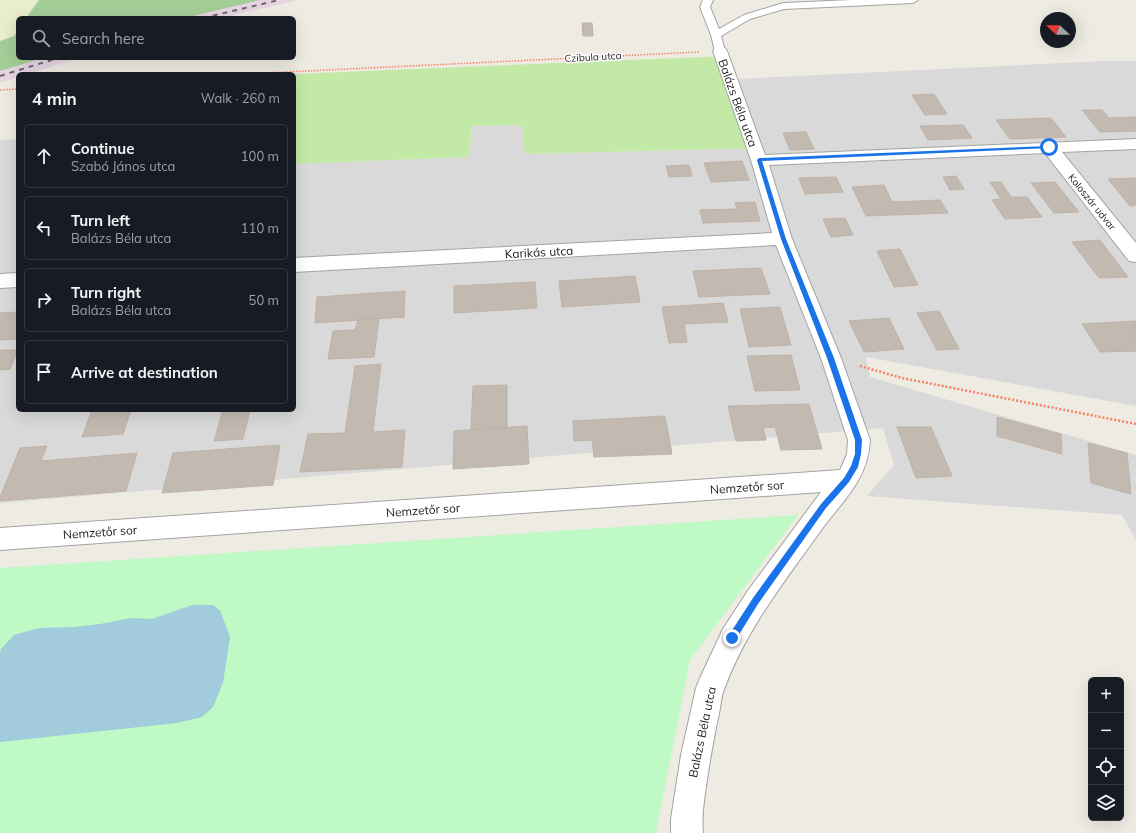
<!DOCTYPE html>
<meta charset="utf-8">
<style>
body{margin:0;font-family:Mulish,sans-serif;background:#20242c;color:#f1f3f6}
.controls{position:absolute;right:12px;bottom:12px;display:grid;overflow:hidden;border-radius:6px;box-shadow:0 4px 16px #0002}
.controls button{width:36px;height:36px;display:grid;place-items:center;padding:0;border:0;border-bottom:1px solid #363941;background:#171b24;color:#f1f3f6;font:20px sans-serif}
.compass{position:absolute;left:1040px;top:12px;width:36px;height:36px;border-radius:50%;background:#171b24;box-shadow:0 4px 16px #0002;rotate:292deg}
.stop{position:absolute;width:12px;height:12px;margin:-9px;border:3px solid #1a73e8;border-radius:50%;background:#fff}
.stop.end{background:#1a73e8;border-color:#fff;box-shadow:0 1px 4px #0008}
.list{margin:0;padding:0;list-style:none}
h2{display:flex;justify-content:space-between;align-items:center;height:52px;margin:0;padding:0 16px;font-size:17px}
h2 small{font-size:13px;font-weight:400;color:#9ea1a6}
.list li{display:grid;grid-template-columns:26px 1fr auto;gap:12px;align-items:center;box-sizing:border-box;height:64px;margin:0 8px 8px;padding:0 8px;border:1px solid #363941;border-radius:6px}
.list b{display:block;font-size:15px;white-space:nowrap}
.list p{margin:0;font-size:13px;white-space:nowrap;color:#9ea1a6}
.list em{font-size:13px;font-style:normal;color:#9ea1a6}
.icon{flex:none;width:22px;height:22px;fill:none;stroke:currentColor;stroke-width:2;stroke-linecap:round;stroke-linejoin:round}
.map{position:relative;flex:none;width:1136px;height:833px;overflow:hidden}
.search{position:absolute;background:#171b24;box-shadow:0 4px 16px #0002;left:16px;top:16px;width:280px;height:44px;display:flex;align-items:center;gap:10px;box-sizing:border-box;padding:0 14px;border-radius:6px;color:#9ea1a6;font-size:15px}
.panel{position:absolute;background:#171b24;box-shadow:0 4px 16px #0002;left:16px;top:72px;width:280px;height:340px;border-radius:6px}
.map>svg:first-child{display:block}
.residential{fill:#dad9d9}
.industrial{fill:#e7d4e2}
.farmland{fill:#e9edcd}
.grass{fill:#c3e9a7}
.forest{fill:#a3cd97}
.park{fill:#bef9c6}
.water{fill:#a2cbdc}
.building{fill:#c2bab1;stroke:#bfb2a4}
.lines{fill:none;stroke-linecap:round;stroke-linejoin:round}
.service-casing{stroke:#a3a3a3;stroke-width:2}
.minor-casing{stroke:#a3a3a3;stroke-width:2}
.path-far1{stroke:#f98068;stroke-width:1.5;stroke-dasharray:1.5 1.5;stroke-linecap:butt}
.path{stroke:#f98068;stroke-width:2.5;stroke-dasharray:2 2;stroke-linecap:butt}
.service{fill:#fff;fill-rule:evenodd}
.minor{fill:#fff;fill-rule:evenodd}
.rail{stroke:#6a6a6a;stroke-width:2;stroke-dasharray:5 5;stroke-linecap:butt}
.route{fill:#1a73e8}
.labels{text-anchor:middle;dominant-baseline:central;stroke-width:3;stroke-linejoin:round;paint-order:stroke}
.far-street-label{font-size:10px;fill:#1c1c1c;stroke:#fff}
.street-label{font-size:12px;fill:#1c1c1c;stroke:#fff}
</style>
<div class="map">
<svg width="1136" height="833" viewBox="0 0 1136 833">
<rect width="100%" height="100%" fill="#eeebe2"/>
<!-- residential -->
<polygon class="residential" points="1104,61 1136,61 1136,406 866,357 870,377 1136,455 1136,540 1122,515 867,496 894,465 883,428 0,503 0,140 18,139 18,410 294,410 294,164 469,157 472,126 522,125 525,154 763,148 738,79"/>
<!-- industrial -->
<g class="industrial">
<polygon points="260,0 299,0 222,18 185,18"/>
<polygon points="43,58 79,58 28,74 18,74 18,77 0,83 0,71"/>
</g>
<!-- farmland -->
<polygon class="farmland" points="0,0 39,0 26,18 18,18 18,31 14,36 0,41"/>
<!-- grass -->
<polygon class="grass" points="727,56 738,79 763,148 525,154 522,125 472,126 469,157 294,164 294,74"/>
<!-- forest -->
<g class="forest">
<polygon points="39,0 260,0 185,18 26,18"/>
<polygon points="18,31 18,58 43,58 0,71 0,41 14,36"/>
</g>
<!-- park -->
<polygon class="park" points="798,515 690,660 656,833 0,833 0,568"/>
<!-- water -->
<polygon class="water" points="192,605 213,605 220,610 230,637 223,683 213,707 202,717 177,723 0,742 0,653 1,649 14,635 39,628 74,627 100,624 131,618 152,619"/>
<!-- building -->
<g class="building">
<polygon points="582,23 592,23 593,36 583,36"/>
<polygon points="934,94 947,114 925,115 912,95"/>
<polygon points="1082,110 1102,110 1109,118 1136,117 1136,131 1100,132"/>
<polygon points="1051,118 1066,137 1010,139 996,120"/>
<polygon points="963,125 972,138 928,140 920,126"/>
<polygon points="806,132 814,149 790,150 783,133"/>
<polygon points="742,161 749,180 711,182 704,163"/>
<polygon points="689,165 692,176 669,177 666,166"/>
<polygon points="956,176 964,189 950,190 943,177"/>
<polygon points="836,177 843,192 805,194 799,178"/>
<polygon points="1136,178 1136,205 1130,206 1108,179"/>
<polygon points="990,182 1001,182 1011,197 1027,197 1042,217 1005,219 992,200 1001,199"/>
<polygon points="1055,182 1079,212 1054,213 1031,183"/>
<polygon points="884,185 892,202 940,200 948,213 866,216 852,187"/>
<polygon points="755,202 760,221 703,223 700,210 737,209 735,203"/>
<polygon points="845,218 853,235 831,237 823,219"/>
<polygon points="1100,240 1128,277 1099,278 1072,242"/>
<polygon points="900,249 918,285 894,287 877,251"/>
<polygon points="761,268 770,294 699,297 693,271"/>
<polygon points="635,276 640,302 562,307 559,281"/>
<polygon points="535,282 537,308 454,313 454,286"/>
<polygon points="405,291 404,317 315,323 317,297"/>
<polygon points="723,303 728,322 684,324 687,342 669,343 662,307"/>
<polygon points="780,307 791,345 749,347 740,309"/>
<polygon points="939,311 959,349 937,350 917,313"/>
<polygon points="18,312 18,339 0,340 0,313"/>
<polygon points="379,318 374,357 328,359 333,331 355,330 358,320"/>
<polygon points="889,318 904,349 864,352 849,321"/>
<polygon points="1136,321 1136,351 1100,352 1082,324"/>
<polygon points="0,350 18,350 10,369 0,370"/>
<polygon points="791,355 800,390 755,391 747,356"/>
<polygon points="381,364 373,432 405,430 402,467 300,472 308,434 345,433 355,366"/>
<polygon points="507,385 507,427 471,430 473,386"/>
<polygon points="809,404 822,449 781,450 775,427 763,428 766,440 736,441 728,406"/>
<polygon points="92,410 131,410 123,434 82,437"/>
<polygon points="223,410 250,410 243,439 214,441"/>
<polygon points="665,416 672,454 594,457 592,440 574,441 573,421"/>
<polygon points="997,417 1061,434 1062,454 997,436"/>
<polygon points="527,426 529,464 453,469 454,431"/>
<polygon points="897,427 931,427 952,476 916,478"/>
<polygon points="1088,443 1127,453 1131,494 1091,483"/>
<polygon points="280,445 273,485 162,493 173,453"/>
<polygon points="47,446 41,461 137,453 126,491 0,501 0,497 20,448"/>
</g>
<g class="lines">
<defs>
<polygon id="service" points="703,0 713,0 710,7 719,29 744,15 783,3 852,0 918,0 913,3 784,9 750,19 721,36 725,51 720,54 715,51 711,35 700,7"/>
<g id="minor">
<path d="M720,47L725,48L727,51L765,155L1136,139V149L1062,152L1136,243V262L1129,261L1045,153L769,165L792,239L841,358L870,440C868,481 841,502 819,533C784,582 746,630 725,687C721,695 721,705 719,714C715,731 712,749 709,767C706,789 701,811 703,833H671V819L681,755L696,688L700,678L723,629L747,592L821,492L0,550V528L840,470L847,454L848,440L821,358L776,245L294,272V258L772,233L751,160L713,51L715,48Z"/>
<polygon points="18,273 18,287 0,288 0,274"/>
</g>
</defs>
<!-- service casing -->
<use href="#service" class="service-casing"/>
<!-- minor casing -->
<use href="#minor" class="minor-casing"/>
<!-- path-far1 -->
<g class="path-far1">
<polyline points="245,74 699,52"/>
<polyline points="0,90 18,89"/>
</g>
<!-- path -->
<polyline class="path" points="860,366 902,378 1136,424"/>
<!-- service -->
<use href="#service" class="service"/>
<!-- minor -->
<use href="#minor" class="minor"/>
<!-- rail -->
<g class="rail">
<polyline points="203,18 279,0"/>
<polyline points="0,76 58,58"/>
</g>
</g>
<!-- route -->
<polygon class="route" points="1049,146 1051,148 762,161 786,239 834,358 862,440 861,454 858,467 849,482 826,508 758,604 735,641 729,641 729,635 753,598 821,504 844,478 851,466 855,454 855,440 827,358 781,239 757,160 759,158"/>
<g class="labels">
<!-- far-street labels -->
<g class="far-street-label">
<text transform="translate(593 57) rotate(-3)">Czibula utca</text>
<text transform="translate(1092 202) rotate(51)">Koloszár udvar</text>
</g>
<!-- street labels -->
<g class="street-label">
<text transform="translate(738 103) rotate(70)">Balázs Béla utca</text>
<text transform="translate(539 252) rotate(-3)">Karikás utca</text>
<text transform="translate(747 487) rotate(-4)">Nemzetőr sor</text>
<text transform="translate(423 510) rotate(-4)">Nemzetőr sor</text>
<text transform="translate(100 532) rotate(-4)">Nemzetőr sor</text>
<text transform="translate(702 732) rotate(-78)">Balázs Béla utca</text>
</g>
</g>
</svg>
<div class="controls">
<button>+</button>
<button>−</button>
<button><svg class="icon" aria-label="locate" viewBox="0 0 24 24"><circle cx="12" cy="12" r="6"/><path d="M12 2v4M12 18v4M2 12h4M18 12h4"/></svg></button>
<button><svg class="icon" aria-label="layers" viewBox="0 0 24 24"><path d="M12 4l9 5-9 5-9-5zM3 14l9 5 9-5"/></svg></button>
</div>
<svg class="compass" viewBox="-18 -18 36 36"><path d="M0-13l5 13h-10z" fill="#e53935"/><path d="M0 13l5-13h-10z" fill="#9ea1a6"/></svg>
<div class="stop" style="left:1049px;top:147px"></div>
<div class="stop end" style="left:732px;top:638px"></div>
<div class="search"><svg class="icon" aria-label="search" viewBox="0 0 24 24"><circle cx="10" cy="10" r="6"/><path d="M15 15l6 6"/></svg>Search here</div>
<section class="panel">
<h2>4 min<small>Walk · 260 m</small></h2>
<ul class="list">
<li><svg class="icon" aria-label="ahead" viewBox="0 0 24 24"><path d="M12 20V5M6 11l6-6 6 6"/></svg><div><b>Continue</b><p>Szabó János utca</p></div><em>100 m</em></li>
<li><svg class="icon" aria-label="left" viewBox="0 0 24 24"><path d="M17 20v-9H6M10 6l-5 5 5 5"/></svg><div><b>Turn left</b><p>Balázs Béla utca</p></div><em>110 m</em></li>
<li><svg class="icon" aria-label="right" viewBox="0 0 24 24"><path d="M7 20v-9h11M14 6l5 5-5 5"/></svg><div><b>Turn right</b><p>Balázs Béla utca</p></div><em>50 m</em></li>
<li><svg class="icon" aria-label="arrive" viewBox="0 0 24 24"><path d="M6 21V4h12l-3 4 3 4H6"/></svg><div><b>Arrive at destination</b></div></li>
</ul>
</section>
</div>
